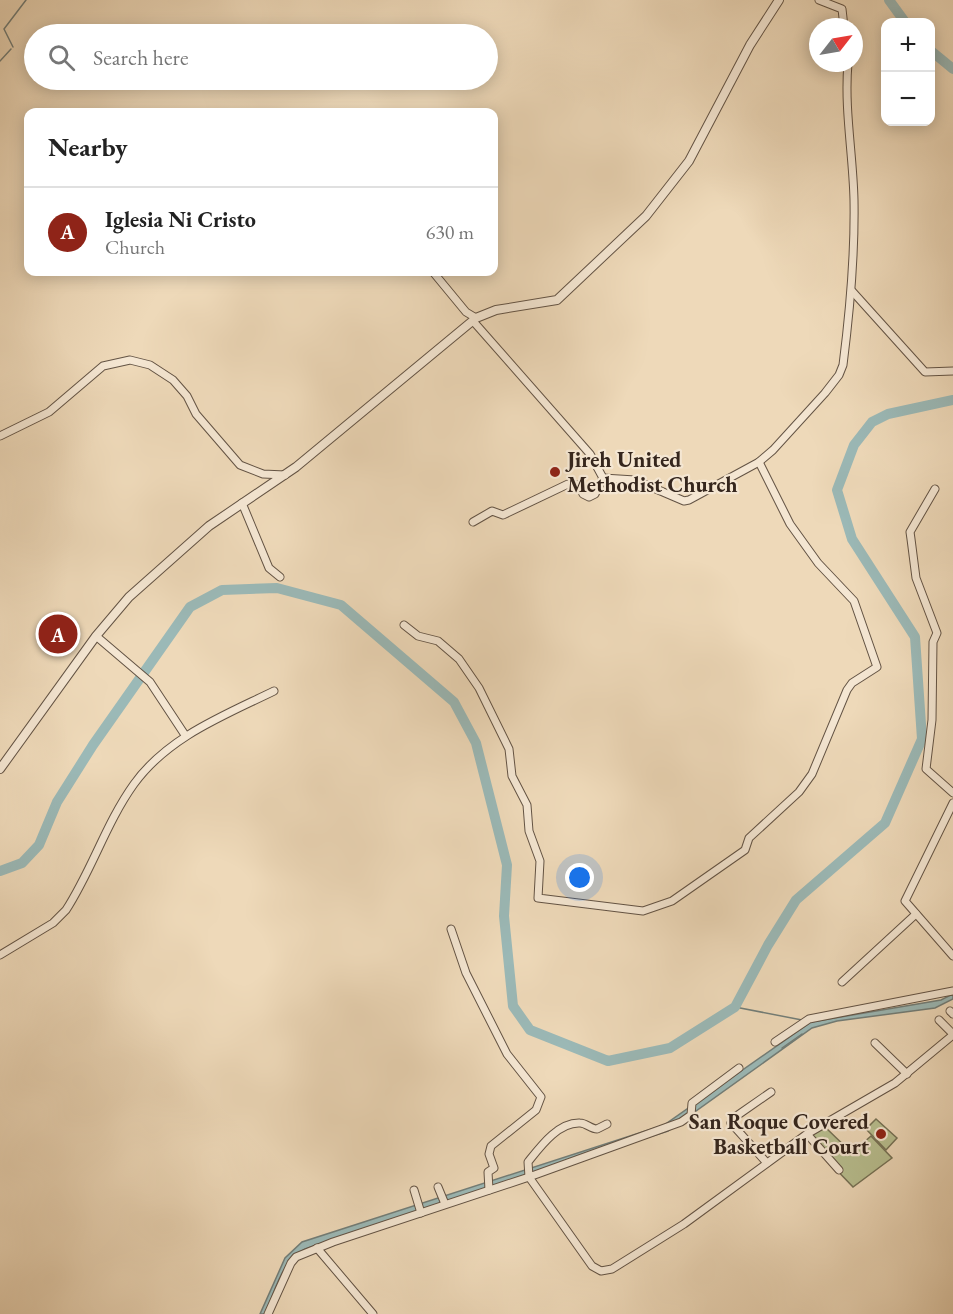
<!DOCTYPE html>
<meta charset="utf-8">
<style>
body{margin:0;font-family:"EB Garamond",serif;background:#f6f6f6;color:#222}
.controls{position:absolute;right:18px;top:18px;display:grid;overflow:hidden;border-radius:12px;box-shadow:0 3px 15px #0003}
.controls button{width:54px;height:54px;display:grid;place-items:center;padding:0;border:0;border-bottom:2px solid #e0e0e0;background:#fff;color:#222;font:30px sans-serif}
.compass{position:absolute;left:809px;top:18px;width:54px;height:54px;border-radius:50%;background:#fff;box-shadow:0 3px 15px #0003;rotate:59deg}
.you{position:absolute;left:580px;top:878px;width:21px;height:21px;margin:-15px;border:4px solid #fff;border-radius:50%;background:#1a73e8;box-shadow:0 0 0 9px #1a73e833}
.badge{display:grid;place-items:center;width:39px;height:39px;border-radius:50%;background:#8f2418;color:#fff;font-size:20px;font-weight:700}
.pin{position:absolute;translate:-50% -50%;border:3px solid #fff;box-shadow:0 2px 6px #0006}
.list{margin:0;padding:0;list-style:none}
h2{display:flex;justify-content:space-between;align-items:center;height:78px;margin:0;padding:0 24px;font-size:26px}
h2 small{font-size:20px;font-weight:400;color:#767676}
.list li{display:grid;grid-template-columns:39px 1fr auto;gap:18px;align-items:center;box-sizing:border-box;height:90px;padding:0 24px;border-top:2px solid #e0e0e0}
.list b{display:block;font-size:22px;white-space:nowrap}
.list p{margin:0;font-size:20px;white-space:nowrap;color:#767676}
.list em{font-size:20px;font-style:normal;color:#767676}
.icon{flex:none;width:33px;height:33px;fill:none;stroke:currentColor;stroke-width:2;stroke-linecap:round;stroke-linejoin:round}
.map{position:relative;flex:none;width:953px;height:1314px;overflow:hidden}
.search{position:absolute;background:#fff;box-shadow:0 3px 15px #0003;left:24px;top:24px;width:474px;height:66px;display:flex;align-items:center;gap:15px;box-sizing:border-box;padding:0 21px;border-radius:33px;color:#767676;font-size:22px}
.panel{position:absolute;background:#fff;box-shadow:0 3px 15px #0003;left:24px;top:108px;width:474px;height:168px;border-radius:12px}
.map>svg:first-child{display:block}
.green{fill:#b8bf90;stroke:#767256;stroke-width:1.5}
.water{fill:#9bb9b7;stroke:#727e79;stroke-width:1.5}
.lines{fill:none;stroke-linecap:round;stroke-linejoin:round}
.stream{stroke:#727e79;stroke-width:1.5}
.river{stroke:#9bb9b7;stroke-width:10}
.minor-casing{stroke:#635344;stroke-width:9}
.tertiary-casing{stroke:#635344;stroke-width:10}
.minor{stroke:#f4e6d2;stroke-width:7}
.tertiary{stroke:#f4e6d2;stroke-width:8}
.poi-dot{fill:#8f2418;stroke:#f4e6d2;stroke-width:2}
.labels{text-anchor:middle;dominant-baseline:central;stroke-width:4.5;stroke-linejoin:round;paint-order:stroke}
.poi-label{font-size:22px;font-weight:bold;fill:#35261d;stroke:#f4e6d2;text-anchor:start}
</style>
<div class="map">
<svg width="953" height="1314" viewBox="0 0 953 1314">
<rect width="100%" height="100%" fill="#eed9b9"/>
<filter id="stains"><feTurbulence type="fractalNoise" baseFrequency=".00333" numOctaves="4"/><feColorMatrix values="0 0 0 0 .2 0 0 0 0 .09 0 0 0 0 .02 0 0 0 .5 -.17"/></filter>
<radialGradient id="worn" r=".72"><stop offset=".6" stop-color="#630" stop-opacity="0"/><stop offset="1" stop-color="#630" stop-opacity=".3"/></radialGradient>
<!-- green -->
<g class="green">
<polygon points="876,1119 897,1138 886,1150 866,1129"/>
<polygon points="825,1127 852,1153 871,1136 892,1158 853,1187 806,1138"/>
</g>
<!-- water -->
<path class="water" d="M953,994V999L935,1008L837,1021L812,1028L668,1131L444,1202L305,1249C282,1261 274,1291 266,1314H260L285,1258L302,1242L664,1125L811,1022L941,1000Z"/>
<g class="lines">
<!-- stream -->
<g class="stream">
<polyline points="13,47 4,29 26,0"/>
<polyline points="0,61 11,49"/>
<polyline points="933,998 953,994"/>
<polyline points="735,1007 802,1020"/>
<polyline points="782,1048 802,1034"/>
</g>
<!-- river -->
<g class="river">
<polyline points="889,0 905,22"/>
<polyline points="930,50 953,69"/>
<polyline points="0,871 22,863 39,845 57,802 93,745 190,607 222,590 277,588 341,605 454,702 476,743 507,865 504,916 513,1006 530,1030 608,1061 670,1048 735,1007 768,945 796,900 885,823 922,739 915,637 852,539 837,490 854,445 872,422 888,414 953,400"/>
</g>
<defs>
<g id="minor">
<polyline points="819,0 842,9 844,27"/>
<polyline points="433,272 466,312 476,318"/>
<polyline points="852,291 925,372 953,371"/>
<polyline points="473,321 590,454 603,478"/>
<polyline points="0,436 49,412 103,366 130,360 150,365 173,380 187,396 196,414 240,465 263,474 285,475"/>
<polyline points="935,489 910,532 911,539 916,578 937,633 933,642 932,720 926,769 953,793"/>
<polyline points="242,503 269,568 280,577"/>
<path d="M473,522L492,511L503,515L568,484L579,485L583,494L589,497L595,494L603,478L635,480L684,501L689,500L759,462L773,450L825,393L839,375L843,365C850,310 855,256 854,200C853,154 844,109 848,63"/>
<polyline points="404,625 418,636 438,641 459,659 479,688 509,749 512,776 527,805 529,831 540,861 538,898 643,911 672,901 745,850 749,838 799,792 812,774 847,690 852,683 877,667 854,601 818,563 790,524 759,462"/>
<polyline points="96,636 150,682 185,735"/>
<polyline points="953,803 905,901 953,956"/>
<polyline points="451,929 466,973 507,1054 541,1097 536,1110 491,1146 489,1154 494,1168 488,1172 489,1190"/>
<path d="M0,955L53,923L66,910C92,870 106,823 134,784C168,737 223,716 274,691"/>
<polyline points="842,982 916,914"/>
<polyline points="950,1011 953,1014"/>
<polyline points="939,1020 953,1034"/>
<polyline points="775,1042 809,1019 953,991"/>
<polyline points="875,1043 907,1074"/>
<path d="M607,1124L597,1129C591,1129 586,1123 580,1123C558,1122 540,1147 528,1162L529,1177L681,1122L691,1115L692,1103L739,1068"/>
<polyline points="807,1134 839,1170"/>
<polyline points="767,1163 731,1123 735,1117 771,1092"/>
<polyline points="438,1187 445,1204"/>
<polyline points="414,1190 421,1213"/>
<polyline points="317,1248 373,1314"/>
<polyline points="268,1314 291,1263 296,1257 333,1242 529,1177 592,1266 601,1271 612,1269 684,1224 807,1134 895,1083 953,1035"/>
</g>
<polyline id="tertiary" points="0,769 96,636 129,597 209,526 296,467 476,318 496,310 557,300 646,216 689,161 750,45 779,0"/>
</defs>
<!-- minor casing -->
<use href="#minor" class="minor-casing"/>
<!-- tertiary casing -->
<use href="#tertiary" class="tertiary-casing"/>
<!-- minor -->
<use href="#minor" class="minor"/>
<!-- tertiary -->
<use href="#tertiary" class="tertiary"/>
</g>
<!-- markers -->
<g class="poi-dot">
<circle cx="555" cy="472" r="6"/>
<circle cx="881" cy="1134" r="6"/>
</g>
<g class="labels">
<!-- poi labels -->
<g class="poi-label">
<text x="567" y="459">Jireh United<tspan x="567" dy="25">Methodist Church</tspan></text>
<text x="869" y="1121" text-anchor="end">San Roque Covered<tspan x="869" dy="25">Basketball Court</tspan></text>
</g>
</g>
<rect width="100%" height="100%" filter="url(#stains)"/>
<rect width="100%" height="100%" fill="url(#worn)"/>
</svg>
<div class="controls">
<button>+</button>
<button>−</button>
</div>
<svg class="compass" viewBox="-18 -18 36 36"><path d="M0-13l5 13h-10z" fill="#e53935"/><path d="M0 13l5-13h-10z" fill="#767676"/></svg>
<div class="you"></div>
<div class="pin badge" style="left:58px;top:634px">A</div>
<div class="search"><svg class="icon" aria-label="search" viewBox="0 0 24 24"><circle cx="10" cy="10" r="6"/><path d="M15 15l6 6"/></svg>Search here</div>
<section class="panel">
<h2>Nearby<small></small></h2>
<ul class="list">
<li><span class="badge">A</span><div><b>Iglesia Ni Cristo</b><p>Church</p></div><em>630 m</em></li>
</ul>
</section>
</div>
